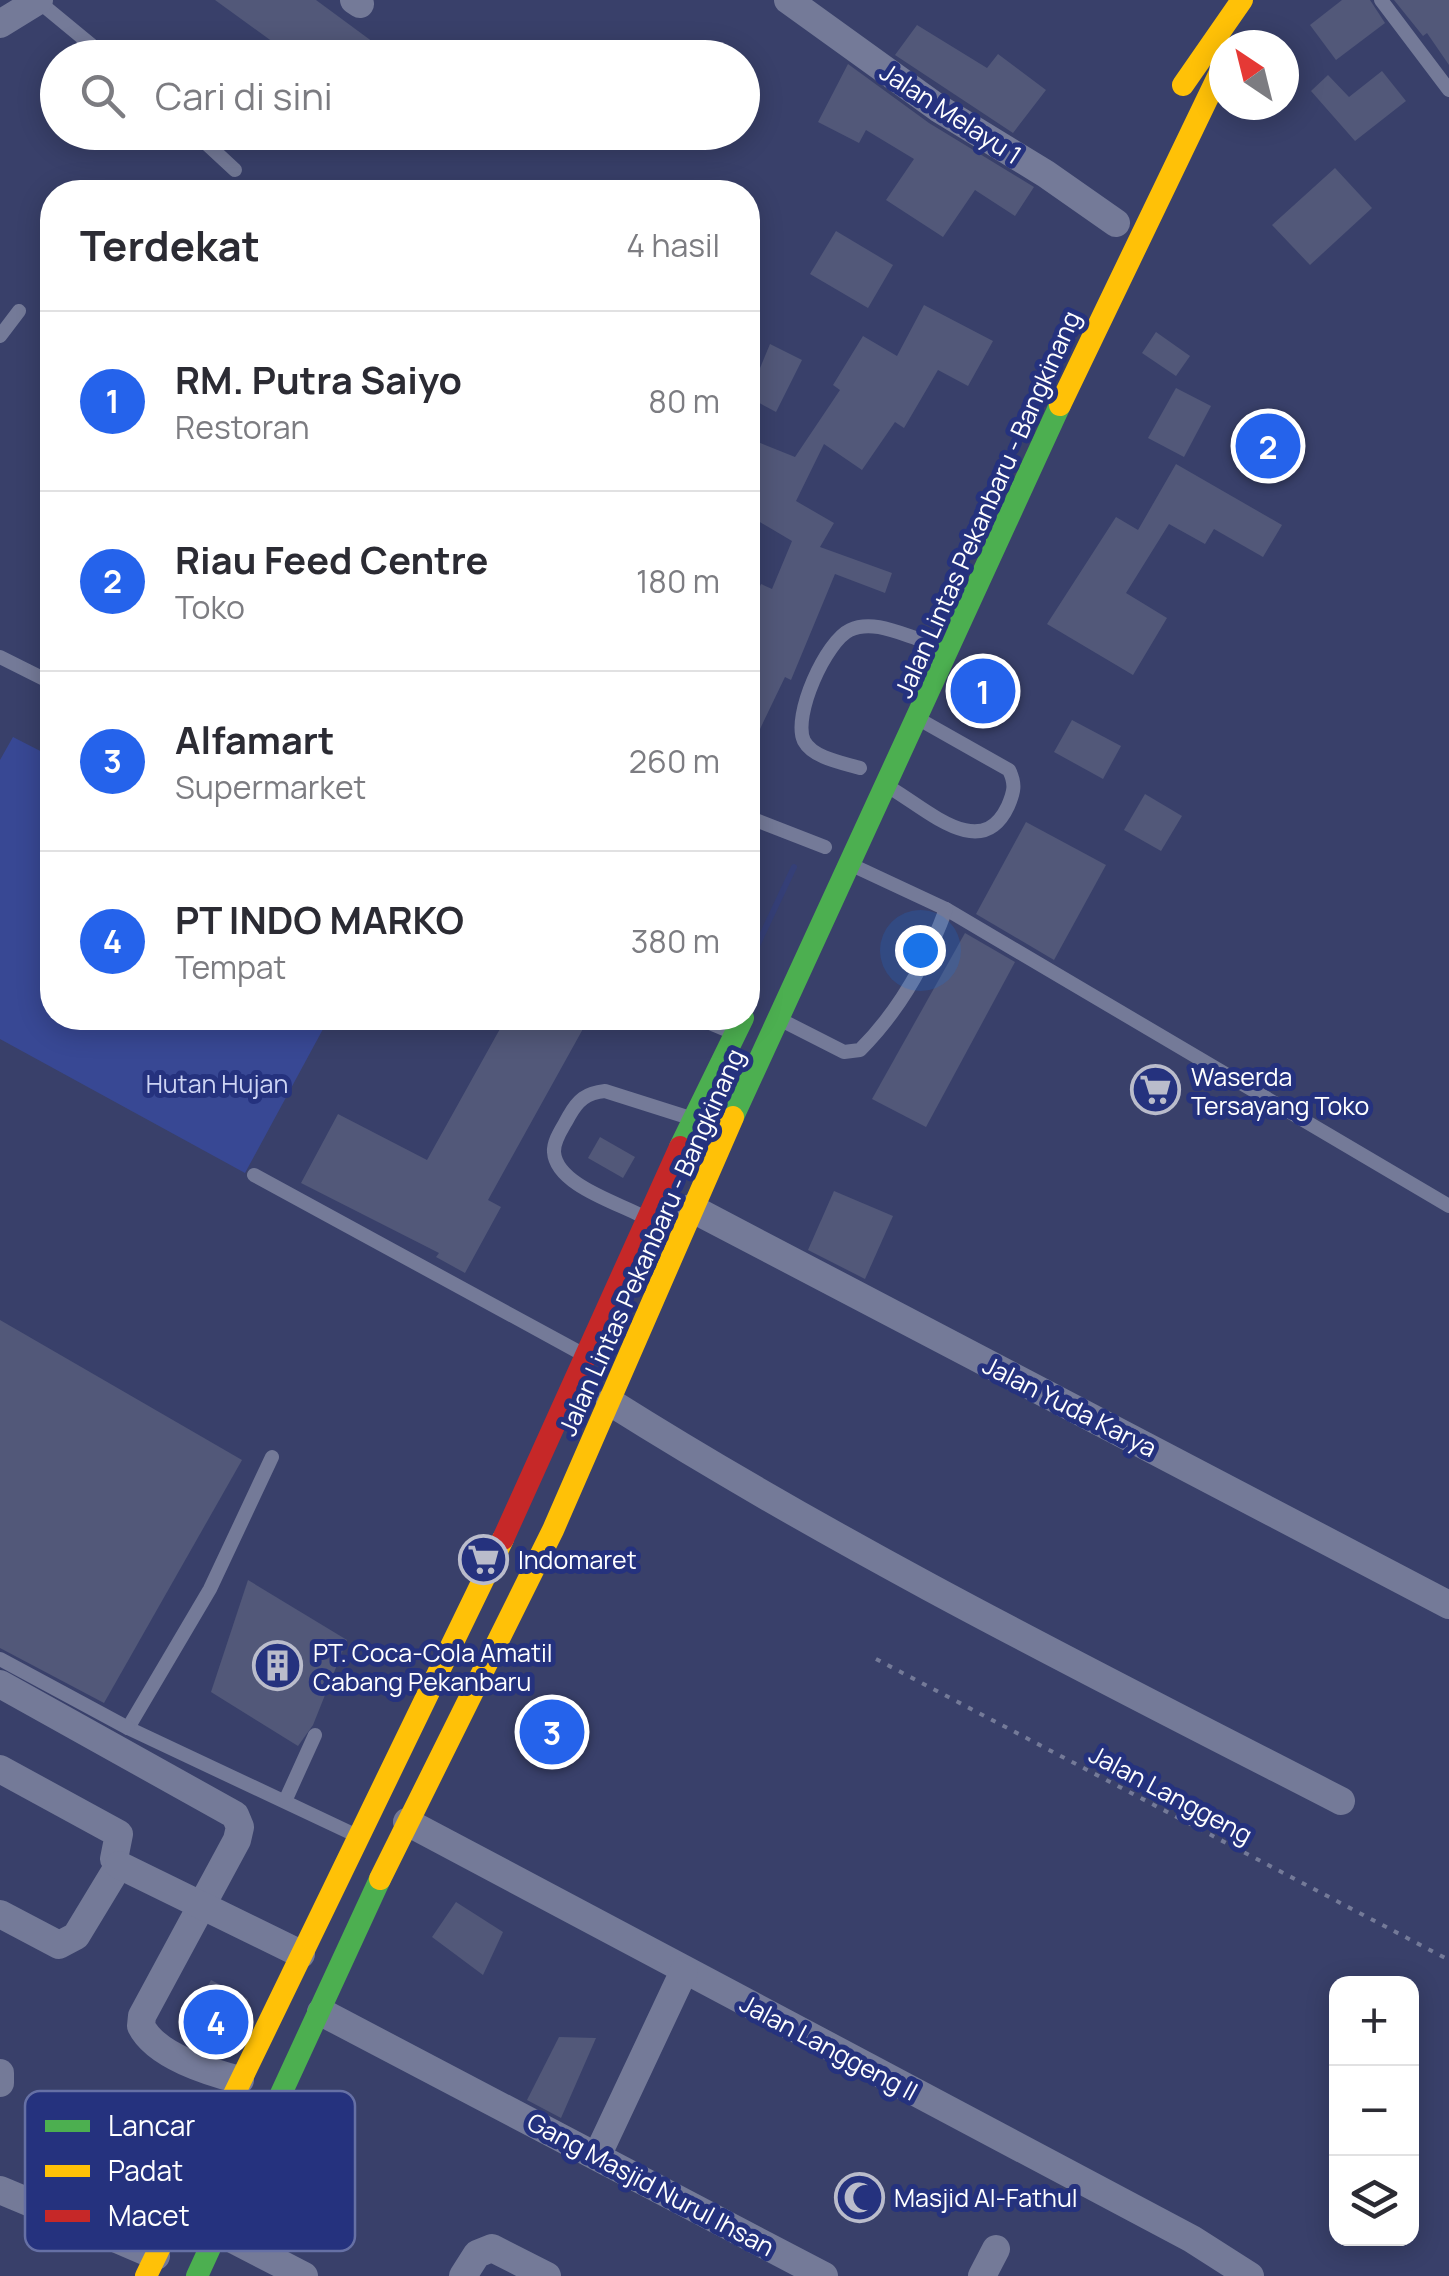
<!DOCTYPE html>
<html lang="id">
<meta charset="utf-8">
<style>
body{margin:0;font-family:Manrope,sans-serif;background:#f2f2f3;color:#2b2b33}
.controls{position:absolute;right:30px;bottom:30px;display:grid;overflow:hidden;border-radius:20px;box-shadow:0 5px 25px #0003}
.controls button{width:90px;height:90px;display:grid;place-items:center;padding:0;border:0;border-bottom:2px solid #e1e1e2;background:#fff;color:#2b2b33;font:50px sans-serif}
.compass{position:absolute;left:1209px;top:30px;width:90px;height:90px;border-radius:50%;background:#fff;box-shadow:0 5px 25px #0003;rotate:325deg}
.you{position:absolute;left:920px;top:950px;width:35px;height:35px;margin:-25px;border:8px solid #fff;border-radius:50%;background:#1a73e8;box-shadow:0 0 0 15px #1a73e833}
.badge{display:grid;place-items:center;width:65px;height:65px;border-radius:50%;background:#2563eb;color:#fff;font-size:32px;font-weight:700}
.pin{position:absolute;translate:-50% -50%;border:5px solid #fff;box-shadow:0 2px 10px #0006}
.list{margin:0;padding:0;list-style:none}
h2{display:flex;justify-content:space-between;align-items:center;height:130px;margin:0;padding:0 40px;font-size:42px}
h2 small{font-size:32px;font-weight:400;color:#7c7c81}
.list li{display:grid;grid-template-columns:65px 1fr auto;gap:30px;align-items:center;box-sizing:border-box;height:180px;padding:0 40px;border-top:2px solid #e1e1e2}
.list b{display:block;font-size:38px;white-space:nowrap}
.list p{margin:0;font-size:32px;white-space:nowrap;color:#7c7c81}
.list em{font-size:32px;font-style:normal;color:#7c7c81}
.icon{flex:none;width:55px;height:55px;fill:none;stroke:currentColor;stroke-width:2;stroke-linecap:round;stroke-linejoin:round}
.map{position:relative;flex:none;width:1449px;height:2276px;overflow:hidden}
.search{position:absolute;background:#fff;box-shadow:0 5px 25px #0003;left:40px;top:40px;width:720px;height:110px;display:flex;align-items:center;gap:25px;box-sizing:border-box;padding:0 35px;border-radius:55px;color:#7c7c81;font-size:38px}
.panel{position:absolute;background:#fff;box-shadow:0 5px 25px #0003;left:40px;top:180px;width:720px;height:850px;border-radius:40px}
.map>svg:first-child{display:block}
.green{fill:#384894}
.lines{fill:none;stroke-linecap:round;stroke-linejoin:round}
.stream{stroke:#353f77;stroke-width:6}
.building{fill:#525879}
.path{stroke:#747a98;stroke-width:4;stroke-dasharray:5 8;stroke-linecap:butt}
.lane{stroke:#747a98;stroke-width:14}
.street{stroke:#747a98;stroke-width:28}
.fast{stroke:#4caf50;stroke-width:22}
.slow{stroke:#ffc107;stroke-width:22}
.jam{stroke:#c62828;stroke-width:22}
.labels{text-anchor:middle;dominant-baseline:central;stroke-width:10;stroke-linejoin:round;paint-order:stroke}
.street-label{font-size:25px;fill:#fff;stroke:#25327e}
.poi-label{font-size:25px;fill:#fff;stroke:#25327e;text-anchor:start}
.park-label{font-size:25px;fill:#cdd4f4;stroke:#25327e}
.key{fill:#25327e;stroke:#6670a5;stroke-width:2.5}
.key-label{font-size:28px;fill:#fff}
</style>
<div class="map">
<svg width="1449" height="2276" viewBox="0 0 1449 2276">
<rect width="100%" height="100%" fill="#39406a"/>
<!-- green -->
<polygon class="green" points="13,737 52,757 52,1018 329,1018 245,1173 0,1039 0,760"/>
<g class="lines">
<!-- stream -->
<polyline class="stream" points="748,965 794,867"/>
</g>
<!-- building -->
<g class="building">
<polygon points="215,0 316,0 373,42 362,58 295,58"/>
<polygon points="1342,0 1370,0 1385,23 1336,60 1310,25"/>
<polygon points="1394,0 1449,0 1449,65 1427,33 1423,36"/>
<polygon points="917,25 987,68 998,54 1046,90 1013,133 895,55"/>
<polygon points="848,64 929,123 1034,187 1015,216 975,190 943,237 886,200 914,159 866,130 859,143 818,122"/>
<polygon points="1382,71 1406,101 1355,141 1311,91 1328,75 1349,97"/>
<polygon points="1335,168 1372,208 1310,265 1272,225"/>
<polygon points="836,231 893,265 868,308 810,274"/>
<polygon points="924,305 993,341 968,386 938,370 904,428 895,422 862,470 824,444 796,501 834,523 820,547 892,573 885,593 835,574 791,680 785,677 748,754 748,612 761,584 772,589 792,541 748,515 748,438 795,457 840,390 833,385 863,336 897,356"/>
<polygon points="1156,332 1190,356 1176,376 1142,353"/>
<polygon points="770,344 802,360 776,412 748,397"/>
<polygon points="1176,388 1211,406 1184,457 1148,438"/>
<polygon points="1176,464 1282,525 1263,557 1214,529 1205,544 1169,524 1126,593 1167,618 1133,675 1047,624 1116,517 1138,530"/>
<polygon points="1072,720 1121,746 1103,779 1054,752"/>
<polygon points="1145,794 1182,816 1161,851 1124,830"/>
<polygon points="1026,822 1106,865 1054,960 976,914"/>
<polygon points="965,933 1015,962 926,1127 872,1099"/>
<polygon points="506,1018 589,1018 488,1200 501,1207 465,1273 436,1257 439,1253 301,1183 338,1114 427,1160"/>
<polygon points="600,1137 635,1157 623,1178 588,1158"/>
<polygon points="834,1191 893,1216 865,1279 808,1250"/>
<polygon points="0,1320 242,1460 104,1703 0,1648"/>
<polygon points="248,1580 347,1640 313,1725 298,1746 211,1692"/>
<polygon points="456,1902 503,1932 483,1975 432,1937"/>
<polygon points="211,1980 248,1999 220,2056 180,2039"/>
<polygon points="559,2037 596,2038 561,2118 527,2100"/>
</g>
<g class="lines">
<!-- path -->
<polyline class="path" points="876,1659 1449,1960"/>
<!-- lane -->
<g class="lane">
<polyline points="1381,0 1449,90"/>
<polyline points="38,1 107,58"/>
<polyline points="194,132 235,170"/>
<polyline points="0,336 19,311"/>
<polyline points="0,657 52,683"/>
<path d="M860,768C843,763 813,758 804,741C792,716 826,641 850,630C871,620 897,632 918,639"/>
<path d="M892,789C929,811 982,862 1008,806C1014,792 1016,784 1009,770L924,722"/>
<polyline points="748,817 825,847"/>
<polyline points="946,909 1449,1206"/>
<polyline points="698,1018 729,1031"/>
<path d="M785,1022L844,1052L860,1050C899,1011 927,961 946,909L856,867"/>
<polyline points="254,1175 577,1351"/>
<path d="M640,1215C615,1202 556,1184 554,1152C553,1140 564,1126 569,1116C578,1100 586,1093 605,1091L687,1117"/>
<polyline points="272,1457 210,1589 128,1728 351,1833"/>
<polyline points="0,1659 128,1728"/>
<polyline points="286,1799 315,1735"/>
</g>
<!-- street -->
<g class="street">
<polyline points="354,0 360,4"/>
<polyline points="788,0 938,108 1046,174 1116,223"/>
<polyline points="0,24 39,0"/>
<polyline points="691,1208 1449,1605"/>
<path d="M610,1402C845,1550 1094,1674 1341,1801"/>
<path d="M0,1684L235,1815L240,1827L237,1840L142,2016L141,2026C156,2056 209,2072 240,2080"/>
<polyline points="0,1769 119,1834 114,1859 119,1865 76,1936 59,1945 0,1914"/>
<polyline points="407,1822 1192,2239 1250,2276"/>
<polyline points="119,1865 301,1954"/>
<polyline points="321,2012 824,2276"/>
<polyline points="0,2073 0,2083"/>
<polyline points="598,2154 684,1971"/>
<path d="M0,2190L91,2228C123,2160 119,2136 197,2169"/>
<polyline points="91,2228 156,2256"/>
<polyline points="219,2232 304,2276"/>
<polyline points="463,2276 477,2254 492,2248 547,2276"/>
<polyline points="982,2276 996,2249"/>
</g>
<!-- fast -->
<g class="fast">
<polyline points="733,1117 1060,405"/>
<polyline points="680,1147 743,1018"/>
<polyline points="197,2276 380,1879"/>
</g>
<!-- slow -->
<g class="slow">
<polyline points="1183,85 1242,0"/>
<polyline points="1060,405 1224,64"/>
<polyline points="380,1879 553,1530 733,1117"/>
<polyline points="146,2276 503,1539"/>
</g>
<!-- jam -->
<polyline class="jam" points="503,1539 680,1147"/>
</g>
<!-- icons -->
<defs>
<symbol id="supermarket-ring" viewBox="-11 -11 22 22"><circle r="9.5" fill="#25327e" stroke="#babccb" stroke-width="1.5"/><path d="M-6-5.5h2.5l.6 2H6L4.5 2H-2.5L-4.4-4H-6ZM-1.5 3.2a1.3 1.3 0 1 0 .1 0ZM3 3.2a1.3 1.3 0 1 0 .1 0Z" fill="#babccb"/></symbol>
<symbol id="building-ring" viewBox="-11 -11 22 22"><circle r="9.5" fill="#25327e" stroke="#babccb" stroke-width="1.5"/><path d="M-4-6H4V6H1V3H-1V6H-4ZM-2.5-4.3h1.7v1.8h-1.7ZM.8-4.3h1.7v1.8H.8ZM-2.5-1h1.7V.8h-1.7ZM.8-1h1.7V.8H.8Z" fill="#babccb"/></symbol>
<symbol id="mosque-ring" viewBox="-11 -11 22 22"><circle r="9.5" fill="#25327e" stroke="#babccb" stroke-width="1.5"/><path d="M3.5-4.9A6 6 0 1 0 3.5 4.9A5 5 0 1 1 3.5-4.9Z" fill="#babccb"/></symbol>
</defs>
<g fill-rule="evenodd">
<use href="#supermarket-ring" x="1128" y="1062" width="55" height="55"/>
<use href="#supermarket-ring" x="456" y="1532" width="55" height="55"/>
<use href="#building-ring" x="250" y="1638" width="55" height="55"/>
<use href="#mosque-ring" x="832" y="2170" width="55" height="55"/>
</g>
<g class="labels">
<!-- street labels -->
<g class="street-label">
<text transform="translate(951 113) rotate(33)">Jalan Melayu 1</text>
<text transform="translate(987 504) rotate(-66)">Jalan Lintas Pekanbaru - Bangkinang</text>
<text transform="translate(651 1242) rotate(-66)">Jalan Lintas Pekanbaru - Bangkinang</text>
<text transform="translate(1070 1406) rotate(27)">Jalan Yuda Karya</text>
<text transform="translate(1171 1794) rotate(28)">Jalan Langgeng</text>
<text transform="translate(829 2047) rotate(28)">Jalan Langgeng II</text>
<text transform="translate(651 2184) rotate(28)">Gang Masjid Nurul Ihsan</text>
</g>
<!-- poi labels -->
<g class="poi-label">
<text x="1191" y="1076">Waserda<tspan x="1191" dy="29">Tersayang Toko</tspan></text>
<text x="518" y="1559">Indomaret</text>
<text x="313" y="1652">PT. Coca-Cola Amatil<tspan x="313" dy="29">Cabang Pekanbaru</tspan></text>
<text x="894" y="2197">Masjid Al-Fathul</text>
</g>
<!-- park labels -->
<g class="park-label">
<text x="217" y="1083">Hutan Hujan</text>
</g>
</g>
<!-- legend -->
<rect x="25" y="2091" width="330" height="160" rx="15" class="key"/>
<rect x="45" y="2120" width="45" height="12" fill="#4caf50"/>
<rect x="45" y="2165" width="45" height="12" fill="#ffc107"/>
<rect x="45" y="2210" width="45" height="12" fill="#c62828"/>
<g class="key-label">
<text x="108" y="2136">Lancar</text>
<text x="108" y="2181">Padat</text>
<text x="108" y="2226">Macet</text>
</g>
</svg>
<div class="controls">
<button>+</button>
<button>−</button>
<button><svg class="icon" aria-label="layers" viewBox="0 0 24 24"><path d="M12 4l9 5-9 5-9-5zM3 14l9 5 9-5"/></svg></button>
</div>
<svg class="compass" viewBox="-18 -18 36 36"><path d="M0-13l5 13h-10z" fill="#e53935"/><path d="M0 13l5-13h-10z" fill="#7c7c81"/></svg>
<div class="you"></div>
<div class="pin badge" style="left:983px;top:691px">1</div>
<div class="pin badge" style="left:1268px;top:446px">2</div>
<div class="pin badge" style="left:552px;top:1732px">3</div>
<div class="pin badge" style="left:216px;top:2022px">4</div>
<div class="search"><svg class="icon" aria-label="search" viewBox="0 0 24 24"><circle cx="10" cy="10" r="6"/><path d="M15 15l6 6"/></svg>Cari di sini</div>
<section class="panel">
<h2>Terdekat<small>4 hasil</small></h2>
<ul class="list">
<li><span class="badge">1</span><div><b>RM. Putra Saiyo</b><p>Restoran</p></div><em>80 m</em></li>
<li><span class="badge">2</span><div><b>Riau Feed Centre</b><p>Toko</p></div><em>180 m</em></li>
<li><span class="badge">3</span><div><b>Alfamart</b><p>Supermarket</p></div><em>260 m</em></li>
<li><span class="badge">4</span><div><b>PT INDO MARKO</b><p>Tempat</p></div><em>380 m</em></li>
</ul>
</section>
</div>
